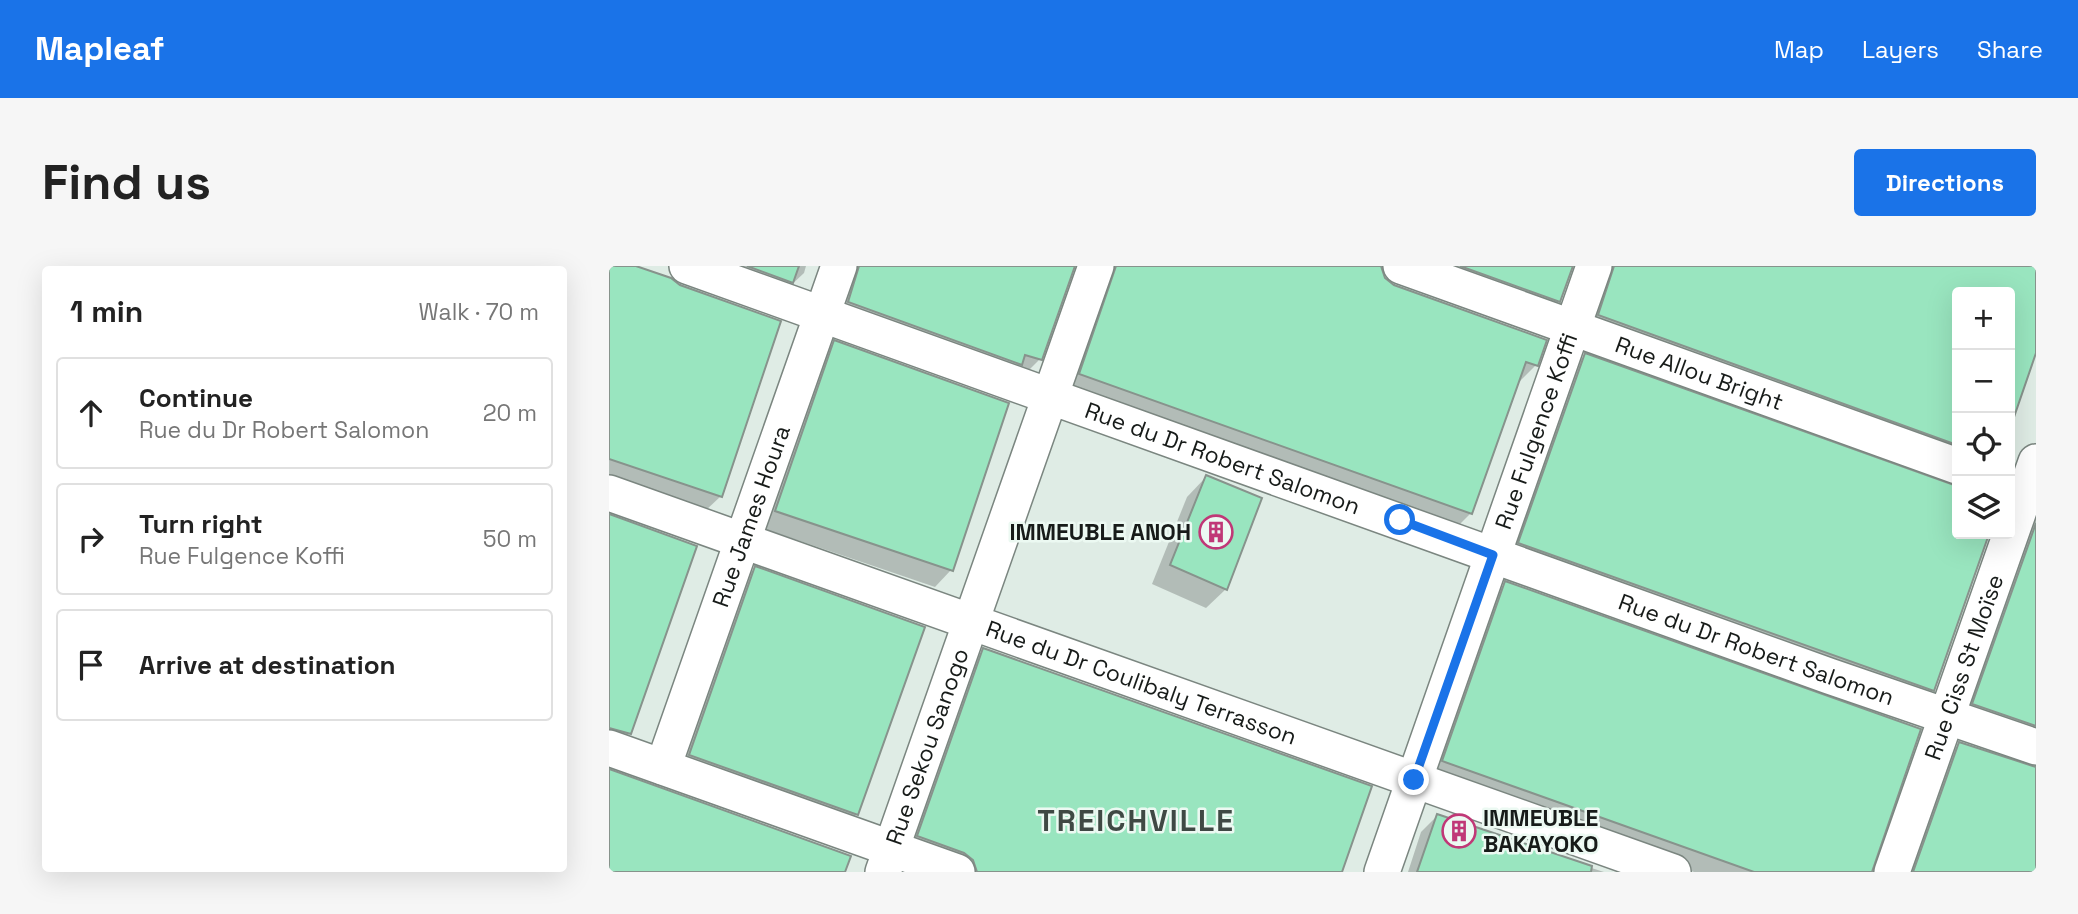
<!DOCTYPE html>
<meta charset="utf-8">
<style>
body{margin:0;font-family:"Space Grotesk",sans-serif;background:#f6f6f6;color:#222}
.controls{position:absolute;right:21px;top:21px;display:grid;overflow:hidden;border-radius:7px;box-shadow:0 7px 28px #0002}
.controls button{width:63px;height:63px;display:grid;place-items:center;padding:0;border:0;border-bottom:2px solid #e0e0e0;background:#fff;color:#222;font:35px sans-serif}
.stop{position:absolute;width:21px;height:21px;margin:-16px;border:5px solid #1a73e8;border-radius:50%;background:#fff}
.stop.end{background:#1a73e8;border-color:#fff;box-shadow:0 2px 7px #0008}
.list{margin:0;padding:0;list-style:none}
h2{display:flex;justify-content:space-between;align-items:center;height:91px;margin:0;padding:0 28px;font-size:30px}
h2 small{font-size:23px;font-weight:400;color:#767676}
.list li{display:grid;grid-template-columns:46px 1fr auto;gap:21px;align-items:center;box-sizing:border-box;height:112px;margin:0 14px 14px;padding:0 14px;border:2px solid #e0e0e0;border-radius:7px}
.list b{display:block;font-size:26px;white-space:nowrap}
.list p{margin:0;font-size:23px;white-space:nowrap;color:#767676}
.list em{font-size:23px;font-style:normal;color:#767676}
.icon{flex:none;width:38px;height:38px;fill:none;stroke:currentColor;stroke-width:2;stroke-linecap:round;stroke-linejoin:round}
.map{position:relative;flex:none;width:1427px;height:606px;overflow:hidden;border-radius:7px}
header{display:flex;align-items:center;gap:42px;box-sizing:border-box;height:98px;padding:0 35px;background:#1a73e8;color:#fff}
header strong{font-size:33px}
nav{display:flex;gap:38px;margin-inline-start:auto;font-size:24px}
.intro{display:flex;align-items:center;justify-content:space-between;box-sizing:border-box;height:168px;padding:0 42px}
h1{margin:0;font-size:49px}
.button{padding:18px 32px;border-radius:7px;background:#1a73e8;color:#fff;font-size:24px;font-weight:700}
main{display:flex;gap:42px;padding:0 42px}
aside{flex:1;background:#fff;border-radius:7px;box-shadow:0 7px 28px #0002}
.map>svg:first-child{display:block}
.shadow{fill:#0003}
.building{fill:#99e5bf;stroke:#87938c;stroke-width:2}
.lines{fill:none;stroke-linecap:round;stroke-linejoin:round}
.street-casing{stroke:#7b8680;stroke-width:38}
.street{stroke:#fff;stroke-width:35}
.route{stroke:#1a73e8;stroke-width:9}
.labels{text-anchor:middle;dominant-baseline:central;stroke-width:5;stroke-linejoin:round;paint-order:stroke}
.street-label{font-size:23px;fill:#171b19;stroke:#ecf9f2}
.poi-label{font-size:23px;font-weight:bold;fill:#171b19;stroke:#ecf9f2;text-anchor:end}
.district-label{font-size:30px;font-weight:bold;letter-spacing:2px;fill:#3f4944;stroke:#ecf9f2}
</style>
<header>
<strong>Mapleaf</strong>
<nav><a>Map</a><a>Layers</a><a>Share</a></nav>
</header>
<div class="intro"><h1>Find us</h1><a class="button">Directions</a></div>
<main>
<aside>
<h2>1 min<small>Walk · 70 m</small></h2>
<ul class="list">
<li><svg class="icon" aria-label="ahead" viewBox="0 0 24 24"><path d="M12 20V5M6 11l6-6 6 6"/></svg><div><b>Continue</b><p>Rue du Dr Robert Salomon</p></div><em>20 m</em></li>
<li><svg class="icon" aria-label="right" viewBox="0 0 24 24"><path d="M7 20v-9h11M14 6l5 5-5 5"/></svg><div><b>Turn right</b><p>Rue Fulgence Koffi</p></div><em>50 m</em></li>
<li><svg class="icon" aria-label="arrive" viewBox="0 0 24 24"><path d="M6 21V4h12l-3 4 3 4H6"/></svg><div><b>Arrive at destination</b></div></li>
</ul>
</aside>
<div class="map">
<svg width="1427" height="606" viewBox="0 0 1427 606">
<rect width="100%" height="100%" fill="#dfece5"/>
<!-- shadow -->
<g class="shadow">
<polygon points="0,0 21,0 112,230 95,246 0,214"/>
<polygon points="112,0 197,0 195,7 178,23"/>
<polygon points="240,0 464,0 431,93 415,109 223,52"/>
<polygon points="481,0 771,0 776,15 927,99 911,115 909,114 862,247 846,263 455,124"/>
<polygon points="791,0 962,0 950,35 933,51"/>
<polygon points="980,0 1427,0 1427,82 1401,157 1401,26 1348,26 1348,205 974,66"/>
<polygon points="226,76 342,304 326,321 150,261 210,92"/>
<polygon points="976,89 1341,221 1348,221 1348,268 1379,268 1324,424 1308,440 894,293 960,106"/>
<polygon points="597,211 617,323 597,342 543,318 578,231"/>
<polygon points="1427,231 1427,485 1349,454"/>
<polygon points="0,250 20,468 4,484 0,483"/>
<polygon points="146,302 248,548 231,565 65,505 130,319"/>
<polygon points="897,317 1262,600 1262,606 1085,606 818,511 881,333"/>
<polygon points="375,384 760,521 731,606 343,606 293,587 358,400"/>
<polygon points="1351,478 1427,502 1427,606 1295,606 1334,494"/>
<polygon points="828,550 926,584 995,606 799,606 812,566"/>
</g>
<!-- building -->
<g class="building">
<polygon points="0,0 27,0 62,12 71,19 172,55 113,231 0,193"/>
<polygon points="138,0 190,0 184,17"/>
<polygon points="250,0 466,0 433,94 416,89 413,99 239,36"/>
<polygon points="507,0 772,0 776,12 785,19 938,74 929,100 917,96 863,248 470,108"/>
<polygon points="851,0 964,0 951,36"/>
<polygon points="1005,0 1427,0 1427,87 1405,151 1401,150 1401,26 1348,26 1348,179 989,49"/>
<polygon points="225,74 400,137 344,305 166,245"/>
<polygon points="976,87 1348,220 1348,268 1380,268 1325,425 909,277"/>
<polygon points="597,209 653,232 618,324 561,299"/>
<polygon points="0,248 88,280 22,468 0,462"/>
<polygon points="1427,257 1427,460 1363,438"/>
<polygon points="146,300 316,361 249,549 80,489"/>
<polygon points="896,315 1312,463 1263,606 1145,606 833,495"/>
<polygon points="374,382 763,520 733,606 368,606 364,594 355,587 308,570"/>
<polygon points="1350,476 1427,501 1427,606 1304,606"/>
<polygon points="0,503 242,590 236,606 0,606"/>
<polygon points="828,548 983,600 982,606 808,606"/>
</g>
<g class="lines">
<defs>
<g id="street">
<path id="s1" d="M78,0L1220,410L1427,481"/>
<path id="s2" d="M792,0L1348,200"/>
<path id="s3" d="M0,227L1064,606"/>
<polyline points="0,482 348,606"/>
<path id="s4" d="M54,501L230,0"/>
<path id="s5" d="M274,606L487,0"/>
<path id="s6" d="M773,606L985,0"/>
<path id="s7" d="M1283,606L1427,196"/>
</g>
</defs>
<!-- street casing -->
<use href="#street" class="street-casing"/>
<!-- street -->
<use href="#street" class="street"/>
</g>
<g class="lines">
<!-- route -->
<polyline class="route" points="791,254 884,289 805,514"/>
</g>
<!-- icons -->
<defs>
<symbol id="building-ring" viewBox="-11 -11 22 22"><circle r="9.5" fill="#ecf9f2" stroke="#c03877" stroke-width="1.5"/><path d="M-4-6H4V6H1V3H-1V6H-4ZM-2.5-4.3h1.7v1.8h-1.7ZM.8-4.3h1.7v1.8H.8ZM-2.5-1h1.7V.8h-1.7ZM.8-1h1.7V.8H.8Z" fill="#c03877"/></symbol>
</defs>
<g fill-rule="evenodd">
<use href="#building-ring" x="588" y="247" width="38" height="38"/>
<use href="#building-ring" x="831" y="546" width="38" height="38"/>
</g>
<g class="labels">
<!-- street labels -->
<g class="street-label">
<text stroke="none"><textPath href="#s2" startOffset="317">Rue Allou Bright</textPath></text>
<text stroke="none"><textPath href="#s6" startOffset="467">Rue Fulgence Koffi</textPath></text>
<text stroke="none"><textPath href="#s1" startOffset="569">Rue du Dr Robert Salomon</textPath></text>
<text stroke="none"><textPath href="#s4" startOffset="266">Rue James Houra</textPath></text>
<text stroke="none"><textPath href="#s1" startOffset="1136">Rue du Dr Robert Salomon</textPath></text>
<text stroke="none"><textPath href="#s7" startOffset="217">Rue Ciss St Moïse</textPath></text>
<text stroke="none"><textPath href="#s3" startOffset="565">Rue du Dr Coulibaly Terrasson</textPath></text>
<text stroke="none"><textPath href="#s5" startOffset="133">Rue Sekou Sanogo</textPath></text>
</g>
<!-- poi labels -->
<g class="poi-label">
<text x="582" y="266">IMMEUBLE ANOH</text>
<text x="874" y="552" text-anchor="start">IMMEUBLE<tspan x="874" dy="26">BAKAYOKO</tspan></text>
</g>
<!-- district labels -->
<g class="district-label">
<text x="527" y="554">TREICHVILLE</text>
</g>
</g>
</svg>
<div class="controls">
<button>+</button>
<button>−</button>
<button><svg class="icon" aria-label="locate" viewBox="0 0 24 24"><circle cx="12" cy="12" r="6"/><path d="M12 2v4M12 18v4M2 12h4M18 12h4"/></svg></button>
<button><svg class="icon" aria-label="layers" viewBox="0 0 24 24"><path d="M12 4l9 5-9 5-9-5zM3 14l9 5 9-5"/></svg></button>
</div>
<div class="stop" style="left:791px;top:254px"></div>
<div class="stop end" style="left:805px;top:514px"></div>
</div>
</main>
